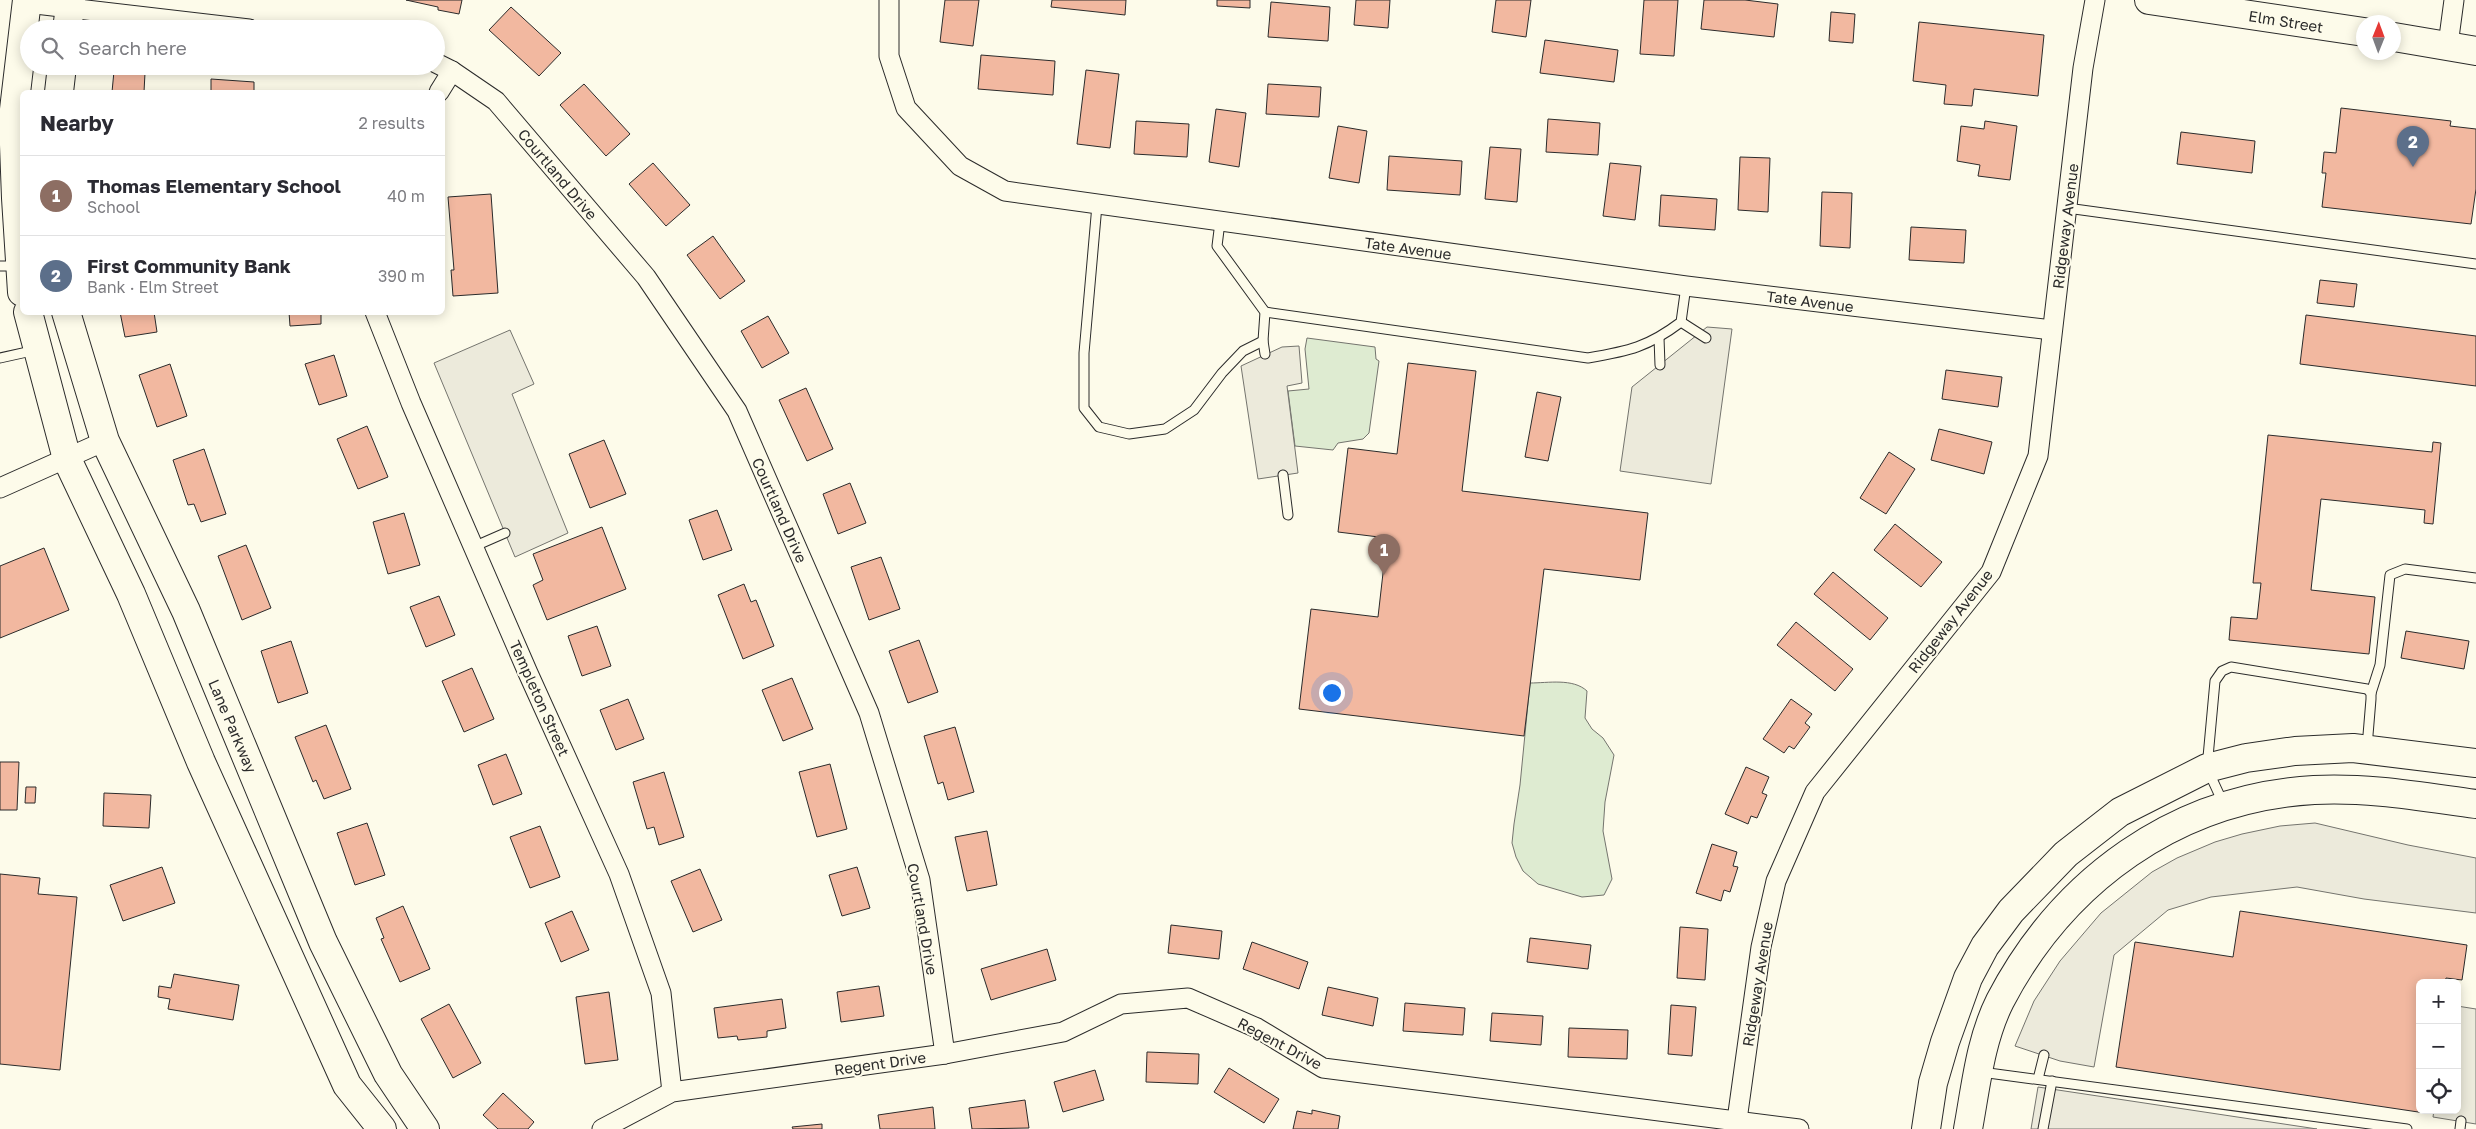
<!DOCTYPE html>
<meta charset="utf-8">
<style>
body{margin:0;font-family:"Golos Text",sans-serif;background:#f7f7f7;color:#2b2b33}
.controls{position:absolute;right:15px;bottom:15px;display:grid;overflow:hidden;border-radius:8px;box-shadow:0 2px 12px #0003}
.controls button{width:45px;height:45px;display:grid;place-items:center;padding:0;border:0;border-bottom:1px solid #e1e1e2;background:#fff;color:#2b2b33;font:25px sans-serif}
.compass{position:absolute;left:2356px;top:15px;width:45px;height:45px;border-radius:50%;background:#fff;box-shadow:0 2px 12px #0003;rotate:1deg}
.you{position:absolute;left:1331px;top:692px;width:18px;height:18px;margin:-12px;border:4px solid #fff;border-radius:50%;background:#1a73e8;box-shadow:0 0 0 8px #1a73e833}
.badge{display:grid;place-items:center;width:32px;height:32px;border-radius:50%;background:#111827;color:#fff;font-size:16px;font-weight:700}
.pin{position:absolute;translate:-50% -41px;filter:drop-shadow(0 1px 2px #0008)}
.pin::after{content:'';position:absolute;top:26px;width:18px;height:15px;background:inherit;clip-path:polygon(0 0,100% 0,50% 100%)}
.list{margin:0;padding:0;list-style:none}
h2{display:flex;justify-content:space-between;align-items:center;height:65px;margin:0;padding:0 20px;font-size:21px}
h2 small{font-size:16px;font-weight:400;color:#7c7c81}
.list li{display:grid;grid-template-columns:32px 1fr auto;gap:15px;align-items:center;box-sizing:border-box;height:80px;padding:0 20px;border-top:1px solid #e1e1e2}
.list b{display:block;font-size:19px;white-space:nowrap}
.list p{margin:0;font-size:16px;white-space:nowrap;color:#7c7c81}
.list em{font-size:16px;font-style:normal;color:#7c7c81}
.icon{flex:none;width:28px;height:28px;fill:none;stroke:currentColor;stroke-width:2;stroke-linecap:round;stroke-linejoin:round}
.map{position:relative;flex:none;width:2476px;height:1129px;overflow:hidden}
.search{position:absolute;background:#fff;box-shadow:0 2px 12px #0003;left:20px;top:20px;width:425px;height:55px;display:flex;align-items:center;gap:12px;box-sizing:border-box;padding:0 18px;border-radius:28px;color:#7c7c81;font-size:19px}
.panel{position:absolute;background:#fff;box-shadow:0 2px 12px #0003;left:20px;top:90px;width:425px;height:225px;border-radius:8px}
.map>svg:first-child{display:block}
.green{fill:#deebd1;stroke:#74746e}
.parking{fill:#eceadb;stroke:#74746e}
.building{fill:#f2b8a0;stroke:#2b2b2b}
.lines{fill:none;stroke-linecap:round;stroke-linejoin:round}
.service-casing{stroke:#2b2b2b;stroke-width:11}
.minor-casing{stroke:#2b2b2b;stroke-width:21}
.primary-casing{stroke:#2b2b2b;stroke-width:30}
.trunk-casing{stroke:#2b2b2b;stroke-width:30}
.service{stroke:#fdfbea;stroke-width:9}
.minor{stroke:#fdfbea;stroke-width:19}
.primary{stroke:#fdfbea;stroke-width:28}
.trunk{stroke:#fdfbea;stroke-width:28}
.labels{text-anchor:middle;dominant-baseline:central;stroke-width:4;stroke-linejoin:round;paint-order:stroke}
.street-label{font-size:15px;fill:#2b2b2b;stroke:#fdfbea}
</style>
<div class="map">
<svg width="2476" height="1129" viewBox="0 0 2476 1129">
<rect width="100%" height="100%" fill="#fdfbea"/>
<!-- green -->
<g class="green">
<polygon points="1307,338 1375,347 1376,359 1379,361 1369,433 1363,439 1338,443 1333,450 1295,446 1288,391 1309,389 1305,349"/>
<path d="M1530,683C1548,683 1573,678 1587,691L1585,718L1592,729L1603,738L1614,755L1605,802L1603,831L1612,879L1604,895L1582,897L1538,884L1523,871L1516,857L1512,843L1514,824L1520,785Z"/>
</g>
<!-- parking -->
<g class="parking">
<polygon points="1707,327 1732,329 1711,484 1620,471 1632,387"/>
<polygon points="510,330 534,384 512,394 568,533 515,557 434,363"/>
<polygon points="1299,346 1302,383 1287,386 1298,473 1258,479 1241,366 1282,347"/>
<polygon points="2315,823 2408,845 2476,858 2476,913 2364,899 2297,887 2211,897 2168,910 2114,955 2094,1067 2060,1061 2015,1046 2034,1001 2060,961 2101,913 2152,872 2177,858 2215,842 2242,834 2280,826"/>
<polygon points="2457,1006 2476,1009 2476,1124 2433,1117 2434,1110 2457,1110"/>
<polygon points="2038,1087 2317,1129 2031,1129"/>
</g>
<!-- building -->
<g class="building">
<polygon points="406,0 462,0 459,14 438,10 438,7"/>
<polygon points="945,0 979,0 973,46 940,42"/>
<polygon points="1052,0 1126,0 1125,15 1051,7"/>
<polygon points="1217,0 1250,0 1250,8 1217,6"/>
<polygon points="1356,0 1390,0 1388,28 1354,25"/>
<polygon points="1496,0 1531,0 1526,37 1492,32"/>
<polygon points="1644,0 1678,0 1674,56 1640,54"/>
<polygon points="1704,0 1745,0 1778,4 1774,37 1701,29"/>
<polygon points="1271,2 1330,7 1328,41 1268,37"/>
<polygon points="511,7 561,53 539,76 489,30"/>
<polygon points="1831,12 1855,14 1853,43 1829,41"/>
<polygon points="1919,22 2044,35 2038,96 1974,89 1972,106 1944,104 1946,85 1913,81"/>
<polygon points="1545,40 1618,50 1614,82 1540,73"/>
<polygon points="981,55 1055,61 1053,95 978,89"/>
<polygon points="1086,70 1119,74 1110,148 1077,144"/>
<polygon points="114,71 145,73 144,92 112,92"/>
<polygon points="211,79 254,82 254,92 211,92"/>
<polygon points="584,84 630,134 606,156 560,105"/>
<polygon points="1268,84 1321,87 1319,117 1266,114"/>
<polygon points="2341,108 2451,121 2450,126 2476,129 2476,189 2471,224 2322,207 2326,173 2322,173 2324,152 2336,153"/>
<polygon points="1216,109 1246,113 1239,167 1209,162"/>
<polygon points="1548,119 1600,123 1598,155 1546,152"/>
<polygon points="1136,121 1189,124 1187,157 1134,154"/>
<polygon points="1985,121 2017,126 2010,180 1978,176 1980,165 1957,161 1961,126 1984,129"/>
<polygon points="1338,126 1367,131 1359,183 1329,178"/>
<polygon points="2181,132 2255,141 2252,173 2177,164"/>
<polygon points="1490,147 1521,149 1517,202 1485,199"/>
<polygon points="1389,156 1462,161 1460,195 1387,190"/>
<polygon points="1740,157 1770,158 1768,212 1738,210"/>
<polygon points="653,163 690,205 666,226 629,184"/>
<polygon points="1610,163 1641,166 1635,220 1603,216"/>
<polygon points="1822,192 1852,193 1850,248 1820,246"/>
<polygon points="491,194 498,293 453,296 451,270 454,270 448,197"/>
<polygon points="1661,195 1717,199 1715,230 1659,226"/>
<polygon points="1911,227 1966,230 1964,263 1909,260"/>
<polygon points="713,236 745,281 720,299 687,255"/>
<polygon points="2320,280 2357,284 2354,307 2317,303"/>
<polygon points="120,312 154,312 157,332 125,337"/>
<polygon points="289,312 321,312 321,324 290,326"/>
<polygon points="2306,315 2476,336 2476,386 2300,364"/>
<polygon points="768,316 789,353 762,368 741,331"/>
<polygon points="334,355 347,396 319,405 305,364"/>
<polygon points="1408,363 1476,371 1462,491 1648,513 1640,580 1544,569 1524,736 1299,709 1311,609 1378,617 1387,538 1338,532 1348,448 1397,454"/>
<polygon points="170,364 187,416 157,427 139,375"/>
<polygon points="1946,370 2002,377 1998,407 1942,399"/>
<polygon points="806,388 833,449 807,461 779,400"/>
<polygon points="1537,392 1561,397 1548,461 1525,457"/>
<polygon points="367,426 388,477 358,489 337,439"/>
<polygon points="1939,429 1992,442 1984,474 1931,460"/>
<polygon points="2268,435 2432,452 2433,442 2441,443 2433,524 2424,523 2425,510 2321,499 2311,590 2375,597 2369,654 2229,640 2231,617 2257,619 2261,583 2253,583"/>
<polygon points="604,440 626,494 590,508 569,454"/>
<polygon points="204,449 226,514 201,522 194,504 188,505 173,460"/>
<polygon points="1889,452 1915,469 1886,514 1860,498"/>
<polygon points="850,483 866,523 838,534 823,494"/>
<polygon points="717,510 732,550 703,560 689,520"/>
<polygon points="404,513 420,565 388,574 373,522"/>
<polygon points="1895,524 1942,562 1921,587 1874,550"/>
<polygon points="602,527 626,589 547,620 533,585 543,580 533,554"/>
<polygon points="246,545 271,608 242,620 218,556"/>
<polygon points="44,548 69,610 0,638 0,566"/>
<polygon points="881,557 900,609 869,620 851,567"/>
<polygon points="1833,572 1888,618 1870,640 1814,594"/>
<polygon points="744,584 751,602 756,600 774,646 743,659 718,595"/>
<polygon points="439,596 455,635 426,647 410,607"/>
<polygon points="1796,622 1853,669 1835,691 1777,645"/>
<polygon points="597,626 611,666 582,676 568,636"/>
<polygon points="2406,631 2469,641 2464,669 2401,658"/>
<polygon points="919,640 938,692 908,703 889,651"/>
<polygon points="291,641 308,693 278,703 261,651"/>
<polygon points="472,668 494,719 464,732 442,681"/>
<polygon points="792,678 813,729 783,741 762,690"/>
<polygon points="628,699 644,739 616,750 600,710"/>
<polygon points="1791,699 1812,714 1805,723 1810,727 1794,749 1789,746 1784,753 1763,739"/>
<polygon points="326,725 351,789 324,799 316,780 313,782 295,737"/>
<polygon points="955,727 974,792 948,800 943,782 938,784 924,736"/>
<polygon points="506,754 522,794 493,805 478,765"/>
<polygon points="0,762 19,762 17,810 0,810"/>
<polygon points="830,764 847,829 817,837 799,772"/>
<polygon points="1746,767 1769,777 1762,793 1767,795 1757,818 1751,816 1748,824 1725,814"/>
<polygon points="664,772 684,837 659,845 654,827 647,829 633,782"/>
<polygon points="26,787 36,787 35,803 25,803"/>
<polygon points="104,793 151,795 149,828 103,826"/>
<polygon points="367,823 385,875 355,885 337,833"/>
<polygon points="540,826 560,877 530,888 510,837"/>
<polygon points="987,831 997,885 967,891 955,837"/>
<polygon points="1712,844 1737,852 1733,866 1738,867 1730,892 1724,890 1721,901 1696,893"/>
<polygon points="162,867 175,903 123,921 110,885"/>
<polygon points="857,867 870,908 842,916 829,875"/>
<polygon points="700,869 722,920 693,932 671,881"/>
<polygon points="0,874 40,878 38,894 77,897 60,1070 0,1064"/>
<polygon points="403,906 430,969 400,982 381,939 384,938 376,918"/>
<polygon points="572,911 589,950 561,962 545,923"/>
<polygon points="2240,911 2467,945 2462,980 2446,978 2445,983 2420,983 2420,1110 2426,1110 2425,1113 2116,1067 2135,942 2233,957"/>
<polygon points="1171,925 1222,931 1219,959 1168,953"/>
<polygon points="1680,927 1708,929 1705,980 1677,978"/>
<polygon points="1530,938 1591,945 1588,969 1527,962"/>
<polygon points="1252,942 1308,962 1299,989 1243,969"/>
<polygon points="1047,949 1056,980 991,1000 981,969"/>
<polygon points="174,974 239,985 233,1020 168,1009 170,999 158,997 159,986 171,988"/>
<polygon points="879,986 884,1016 841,1022 837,992"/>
<polygon points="1328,987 1378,998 1373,1026 1322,1015"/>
<polygon points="609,992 618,1060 585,1064 576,997"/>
<polygon points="782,999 786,1028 767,1031 767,1037 738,1040 737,1036 718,1038 714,1008"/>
<polygon points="1405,1003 1465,1008 1463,1035 1403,1031"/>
<polygon points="449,1004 481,1063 453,1078 421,1019"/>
<polygon points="1671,1005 1696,1007 1692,1056 1668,1054"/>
<polygon points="1492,1013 1543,1016 1541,1045 1490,1041"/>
<polygon points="1569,1028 1628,1030 1627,1059 1568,1057"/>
<polygon points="1147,1052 1199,1054 1198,1084 1146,1082"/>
<polygon points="1229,1068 1279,1099 1264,1123 1214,1092"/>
<polygon points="1095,1070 1104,1100 1063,1112 1054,1082"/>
<polygon points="503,1093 534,1122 528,1129 498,1129 483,1115"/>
<polygon points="1025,1100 1029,1128 972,1129 969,1108"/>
<polygon points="933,1107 935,1129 880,1129 878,1115"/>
<polygon points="1312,1110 1340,1116 1338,1129 1293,1129 1297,1111 1312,1114"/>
<polygon points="822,1124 822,1129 793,1129 792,1127"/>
</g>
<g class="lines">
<defs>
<g id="service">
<polyline points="1097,205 1084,353 1084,408 1099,427 1129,434 1165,429 1194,410 1222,373 1243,351 1263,341"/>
<polyline points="2067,208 2476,264"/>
<polyline points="1220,222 1217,246 1265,312 1263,341 1265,354"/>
<polyline points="0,266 17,266"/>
<path d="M1265,312L1588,358C1629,351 1648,347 1681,322L1686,286"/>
<polyline points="1681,322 1706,338"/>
<polyline points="1659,338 1660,365"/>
<polyline points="0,358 36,350"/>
<polyline points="1283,475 1288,515"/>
<polyline points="473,547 505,533"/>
<polyline points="2371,693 2380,665 2390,575 2405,569 2476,578"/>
<polyline points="2224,805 2207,768 2215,681 2222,671 2231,667 2367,689 2371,693 2371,699 2367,747"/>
<polyline points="1981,1072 2407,1129"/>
<polyline points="2038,1079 2044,1055"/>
<polyline points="2043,1129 2052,1081"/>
<polyline points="2460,1129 2461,1121"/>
</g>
<g id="minor">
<polyline points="889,0 889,56 906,108 960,166 1005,191 1686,286 2052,330"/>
<polyline points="27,3 249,29"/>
<polyline points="2448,45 2454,0"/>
<polyline points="436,63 452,71 496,101 646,277 737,411 869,713 920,880 945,1054"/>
<polyline points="439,92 452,71"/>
<polyline points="375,312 411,403 528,673 619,874 661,993 672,1092"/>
<polyline points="0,488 105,441"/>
<polyline points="1737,1120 1761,947 1776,881 1815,792 1991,572 2038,456 2083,68 2095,0"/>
<polyline points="602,1129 672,1092 945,1054 1063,1032 1121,1004 1188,998 1257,1028 1323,1068 1799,1129"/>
</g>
<g id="primary">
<polyline points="2149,0 2364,32"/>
<polyline points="2394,37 2476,51"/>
<polyline points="1926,1129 1933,1083 1945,1042 1968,978 1985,946 2011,911 2066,854 2120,812 2207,768 2246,758 2295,751 2353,748 2476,763"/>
<path d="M1968,1129C1976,1086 1980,1041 2000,1001C2063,880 2176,798 2314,790C2368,787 2423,797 2476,804"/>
</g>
<g id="trunk">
<polyline points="67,29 71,0"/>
<polyline points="59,92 62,66"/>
<polyline points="22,292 16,198 13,118 27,0"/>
<polyline points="28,312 67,459 131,594 201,762 347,1085 382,1129"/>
<polyline points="66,312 105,441 186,611 323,942 388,1074 425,1129"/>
</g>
</defs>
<!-- service casing -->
<use href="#service" class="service-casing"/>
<!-- minor casing -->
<use href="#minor" class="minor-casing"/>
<!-- primary casing -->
<use href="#primary" class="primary-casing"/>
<!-- trunk casing -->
<use href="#trunk" class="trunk-casing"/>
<!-- service -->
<use href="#service" class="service"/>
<!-- minor -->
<use href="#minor" class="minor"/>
<!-- primary -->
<use href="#primary" class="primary"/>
<!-- trunk -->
<use href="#trunk" class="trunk"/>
</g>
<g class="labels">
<!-- street labels -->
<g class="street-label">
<text transform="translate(2286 21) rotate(9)">Elm Street</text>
<text transform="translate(558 174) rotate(50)">Courtland Drive</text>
<text transform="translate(2065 226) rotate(-83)">Ridgeway Avenue</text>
<text transform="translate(1408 248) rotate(8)">Tate Avenue</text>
<text transform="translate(1810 301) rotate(7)">Tate Avenue</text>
<text transform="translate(780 510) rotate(66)">Courtland Drive</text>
<text transform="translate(1950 621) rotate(-52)">Ridgeway Avenue</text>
<text transform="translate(540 698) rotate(66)">Templeton Street</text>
<text transform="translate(233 726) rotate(67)">Lane Parkway</text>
<text transform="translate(923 919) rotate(80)">Courtland Drive</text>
<text transform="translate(1757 984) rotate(-81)">Ridgeway Avenue</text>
<text transform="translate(1280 1043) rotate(28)">Regent Drive</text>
<text transform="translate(880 1063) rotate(-8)">Regent Drive</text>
</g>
</g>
</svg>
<div class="controls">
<button>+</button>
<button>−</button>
<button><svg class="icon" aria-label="locate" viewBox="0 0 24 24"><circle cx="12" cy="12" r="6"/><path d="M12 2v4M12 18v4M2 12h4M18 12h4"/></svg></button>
</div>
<svg class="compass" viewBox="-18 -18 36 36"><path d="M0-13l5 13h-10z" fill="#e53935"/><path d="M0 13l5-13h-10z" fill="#7c7c81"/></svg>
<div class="you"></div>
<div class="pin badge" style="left:1384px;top:575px;background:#8d6e63">1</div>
<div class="pin badge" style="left:2413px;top:167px;background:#5c6f8a">2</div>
<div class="search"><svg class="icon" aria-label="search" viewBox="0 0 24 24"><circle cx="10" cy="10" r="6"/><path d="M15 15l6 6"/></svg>Search here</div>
<section class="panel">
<h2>Nearby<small>2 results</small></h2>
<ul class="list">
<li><span class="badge" style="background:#8d6e63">1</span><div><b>Thomas Elementary School</b><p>School</p></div><em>40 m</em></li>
<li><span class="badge" style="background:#5c6f8a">2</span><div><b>First Community Bank</b><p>Bank · Elm Street</p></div><em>390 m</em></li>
</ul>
</section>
</div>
